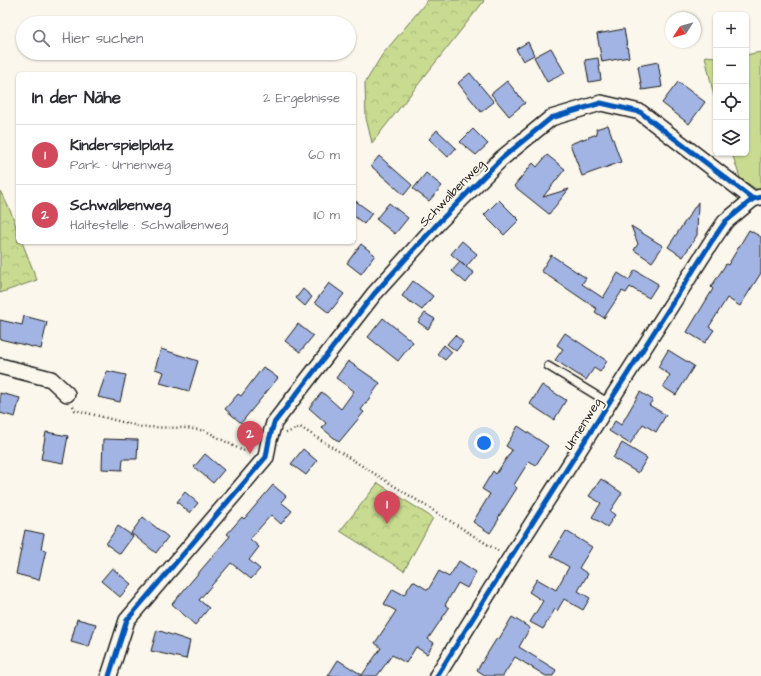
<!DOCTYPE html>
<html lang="de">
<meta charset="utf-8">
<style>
body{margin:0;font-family:"Architects Daughter",sans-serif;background:#f2f2f3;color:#2b2b33}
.controls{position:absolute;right:12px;top:12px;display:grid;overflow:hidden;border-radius:6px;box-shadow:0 1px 3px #0004}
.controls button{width:36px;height:36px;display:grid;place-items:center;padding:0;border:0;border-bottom:1px solid #e1e1e2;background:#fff;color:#2b2b33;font:20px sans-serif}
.compass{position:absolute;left:665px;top:12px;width:36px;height:36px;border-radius:50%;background:#fff;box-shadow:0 1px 3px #0004;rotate:234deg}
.you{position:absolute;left:484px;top:443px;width:14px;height:14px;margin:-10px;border:3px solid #fff;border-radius:50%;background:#1a73e8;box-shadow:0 0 0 6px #1a73e833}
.badge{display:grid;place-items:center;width:26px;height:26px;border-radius:50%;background:#d1495b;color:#fff;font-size:13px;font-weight:700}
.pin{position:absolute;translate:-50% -33px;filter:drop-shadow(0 1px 2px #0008)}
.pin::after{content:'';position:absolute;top:21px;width:14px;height:12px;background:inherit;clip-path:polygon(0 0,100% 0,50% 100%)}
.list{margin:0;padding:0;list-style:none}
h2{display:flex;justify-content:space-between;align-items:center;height:52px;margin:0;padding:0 16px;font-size:17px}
h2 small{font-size:13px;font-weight:400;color:#7c7c81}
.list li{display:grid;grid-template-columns:26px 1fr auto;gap:12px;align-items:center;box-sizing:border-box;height:60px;padding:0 16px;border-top:1px solid #e1e1e2}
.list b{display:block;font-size:15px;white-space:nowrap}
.list p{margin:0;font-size:13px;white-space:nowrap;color:#7c7c81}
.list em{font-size:13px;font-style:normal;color:#7c7c81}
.icon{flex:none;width:22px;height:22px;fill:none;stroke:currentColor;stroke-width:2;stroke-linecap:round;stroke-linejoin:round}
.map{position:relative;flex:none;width:761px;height:676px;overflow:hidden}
.search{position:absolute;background:#fff;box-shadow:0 1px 3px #0004;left:16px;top:16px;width:340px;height:44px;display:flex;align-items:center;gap:10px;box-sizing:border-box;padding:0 14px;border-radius:22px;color:#7c7c81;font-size:15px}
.panel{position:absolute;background:#fff;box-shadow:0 1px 3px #0004;left:16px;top:72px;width:340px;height:172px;border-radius:6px}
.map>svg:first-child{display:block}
.grass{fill:#c8db90;stroke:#727c56}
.forest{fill:url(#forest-crowns);stroke:#727c56}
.building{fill:#a2b4e3;stroke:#1c1c1c}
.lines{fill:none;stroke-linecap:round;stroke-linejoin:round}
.service-casing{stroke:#1c1c1c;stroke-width:10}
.minor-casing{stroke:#1c1c1c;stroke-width:18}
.path{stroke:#1c1c1c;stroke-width:2.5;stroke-dasharray:1 3;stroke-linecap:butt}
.service{stroke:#fbf7ec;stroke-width:7}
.minor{stroke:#fbf7ec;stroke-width:15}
.cycleway-casing{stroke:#fbf7ec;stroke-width:8}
.cycleway{stroke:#0057b8;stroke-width:5}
.labels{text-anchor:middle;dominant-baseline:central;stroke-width:4;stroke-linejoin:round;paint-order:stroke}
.street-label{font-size:13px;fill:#1c1c1c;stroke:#fbf7ec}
</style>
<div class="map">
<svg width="761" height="676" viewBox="0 0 761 676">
<defs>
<pattern id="forest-crowns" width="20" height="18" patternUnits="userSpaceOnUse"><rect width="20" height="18" fill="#c8db90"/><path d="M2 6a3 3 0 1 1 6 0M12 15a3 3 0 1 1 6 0" fill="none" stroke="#abbb7c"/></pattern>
</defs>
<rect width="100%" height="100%" fill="#fbf7ec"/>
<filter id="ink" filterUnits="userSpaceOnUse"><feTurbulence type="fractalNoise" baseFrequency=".025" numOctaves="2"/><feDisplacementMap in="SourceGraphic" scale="8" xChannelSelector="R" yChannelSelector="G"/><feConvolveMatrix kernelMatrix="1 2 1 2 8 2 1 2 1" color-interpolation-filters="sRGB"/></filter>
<g filter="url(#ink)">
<!-- grass -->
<g class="grass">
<polygon points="761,52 761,191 759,191 740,178 732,153 746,153 746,55"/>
<polygon points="705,56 716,57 716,105 715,101"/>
</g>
<!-- forest -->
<g class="forest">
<polygon points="428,0 483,0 484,1 372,143 366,118 365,83 382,55"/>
<path d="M0,191C9,207 18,224 18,242H22L37,280L0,293Z"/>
<polygon points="378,483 433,518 404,571 340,531"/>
</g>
<!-- building -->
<g class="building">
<polygon points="624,29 629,57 602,62 597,34"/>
<polygon points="528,42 534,55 523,61 516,49"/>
<polygon points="551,48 565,73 547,82 534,57"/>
<polygon points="598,58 601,80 589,82 585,60"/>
<polygon points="658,62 662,87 642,90 638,66"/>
<polygon points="470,73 494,102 481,112 458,83"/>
<polygon points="507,81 525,103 509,116 491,94"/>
<polygon points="678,82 705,102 689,124 662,103"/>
<polygon points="608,125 621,162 582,176 570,144 597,134 596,129"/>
<polygon points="473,129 488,144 476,155 460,142"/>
<polygon points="437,130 456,148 448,157 429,139"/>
<polygon points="547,155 565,169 543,197 569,189 549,214 514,186 533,163 537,167"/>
<polygon points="379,156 412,185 404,195 371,166"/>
<polygon points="426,173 442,186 429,201 413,189"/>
<polygon points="354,200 372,213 364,224 354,216"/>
<polygon points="499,200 519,220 504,235 484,215"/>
<polygon points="698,202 697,235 683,257 668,247"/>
<polygon points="389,203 408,218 395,234 376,219"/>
<polygon points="631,226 663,246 652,262 634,250 638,244"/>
<polygon points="749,230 761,237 761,273 740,306 727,298 709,327 714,330 705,343 687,332 713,289 711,287 726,264 728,265"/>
<polygon points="462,241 477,254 466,267 474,273 466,283 452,271 460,262 465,266 451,254"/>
<polygon points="361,244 375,255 361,274 347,263"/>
<polygon points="551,255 586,278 582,284 603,298 618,273 629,280 635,270 658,284 649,298 630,287 626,293 622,291 604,318 595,312 597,309 541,271"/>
<polygon points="413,281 433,296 422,310 402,296"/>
<polygon points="329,283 344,294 329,313 315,302"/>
<polygon points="303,289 312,297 305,306 296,298"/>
<polygon points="425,313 435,319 428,329 418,322"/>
<polygon points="24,316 47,322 41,349 0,339 0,320 22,325"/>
<polygon points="383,318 413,342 398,361 368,337"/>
<polygon points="298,324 313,336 300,352 285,341"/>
<polygon points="565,333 607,361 600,372 594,368 586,380 555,360 563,349 557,345"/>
<polygon points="455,335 463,342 456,351 447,344"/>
<polygon points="444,345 452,352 445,360 437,354"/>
<polygon points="161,349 198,361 189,391 160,383 164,372 155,369"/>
<polygon points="668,350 694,366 676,395 663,387 670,375 658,367"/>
<polygon points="348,361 380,383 361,410 364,412 339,442 322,428 326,423 309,408 322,392 341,409 354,391 336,378"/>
<polygon points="263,367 278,378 241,423 225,409 238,394 241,396"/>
<polygon points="107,371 126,375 120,402 98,397"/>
<polygon points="542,385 566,400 554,420 530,404"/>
<polygon points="640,392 653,400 649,405 666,415 656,432 643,424 630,444 609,431 615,421 621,425"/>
<polygon points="0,393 20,398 15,417 0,413"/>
<polygon points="518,426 548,446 536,465 529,461 514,485 517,488 498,518 499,519 490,533 473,522 490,494 482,489 493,471 496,474 512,450 506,446"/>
<polygon points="46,432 68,436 63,463 41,459"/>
<polygon points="103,439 138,440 137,459 123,459 122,470 102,469"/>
<polygon points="622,443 647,458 638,473 613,458"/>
<polygon points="303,449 317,461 306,475 291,464"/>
<polygon points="205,454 224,470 213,483 194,467"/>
<polygon points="601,479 622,493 610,511 615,515 607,527 592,517 601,503 589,496"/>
<polygon points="273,485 286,496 281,502 292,511 281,524 271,515 250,539 259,547 249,560 260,569 251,579 231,563 199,600 209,608 195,625 172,604 230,536 227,534 242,517 244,519"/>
<polygon points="185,492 198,503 190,513 177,502"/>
<polygon points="143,517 168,537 156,553 131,533"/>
<polygon points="118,526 133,536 120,554 106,544"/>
<polygon points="25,530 44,534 41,549 46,550 39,580 16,574"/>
<polygon points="566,531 592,547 579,568 588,574 578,591 590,598 583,610 564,599 557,611 555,609 543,629 530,622 543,601 529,592 537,579 556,590 569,567 551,556"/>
<polygon points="459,561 476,572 467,588 458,583 445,605 449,608 428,639 434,643 427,654 416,647 406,663 392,655 377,676 328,676 338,660 362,675 381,648 375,643 396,611 384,604 393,589 404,595 413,581 428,590 439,571 449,577"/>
<polygon points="112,568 131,584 120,597 101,581"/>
<polygon points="512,617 530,628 519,647 556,670 553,676 546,676 515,657 503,676 486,676 477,670 497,638 499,639"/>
<polygon points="77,619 96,624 89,647 71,642"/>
<polygon points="157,630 190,641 186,659 151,651"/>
</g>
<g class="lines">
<defs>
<polyline id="service" points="548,366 609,403"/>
<g id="minor">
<polyline points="0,366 51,379 67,394"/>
<polyline points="109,676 127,620 266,457 269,440 274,423 374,294 439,222 501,159 551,118 601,103 640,112 753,199"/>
<polyline points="437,676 514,552 712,241 725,222 753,199 761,197"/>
</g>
</defs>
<!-- service casing -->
<use href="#service" class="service-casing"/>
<!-- minor casing -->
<use href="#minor" class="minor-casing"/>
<!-- path -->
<g class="path">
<polyline points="73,406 75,410 142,427 186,428 206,431 243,451 253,446"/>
<polyline points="286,433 300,427 498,551"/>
</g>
<!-- service -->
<use href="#service" class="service"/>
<!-- minor -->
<use href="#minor" class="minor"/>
<defs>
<g id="cycleway">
<polyline points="109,676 127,620 266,457 269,440 274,423 374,294 439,222 501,159 551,118 601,103 640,112 753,199"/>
<polyline points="437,676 514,552 712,241 725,222 753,199 761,197"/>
</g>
</defs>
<!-- cycleway casing -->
<use href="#cycleway" class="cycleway-casing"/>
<!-- cycleway -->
<use href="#cycleway" class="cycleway"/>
</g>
</g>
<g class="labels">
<!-- street labels -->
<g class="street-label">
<text transform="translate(452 193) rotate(-46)">Schwalbenweg</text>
<text transform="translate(583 424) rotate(-58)">Urnenweg</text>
</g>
</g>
</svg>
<div class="controls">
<button>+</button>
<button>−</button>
<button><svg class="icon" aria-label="locate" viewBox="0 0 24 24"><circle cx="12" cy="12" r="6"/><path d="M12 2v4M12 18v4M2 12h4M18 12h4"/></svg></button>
<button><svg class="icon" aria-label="layers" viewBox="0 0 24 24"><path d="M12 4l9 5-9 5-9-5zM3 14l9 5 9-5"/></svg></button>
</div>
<svg class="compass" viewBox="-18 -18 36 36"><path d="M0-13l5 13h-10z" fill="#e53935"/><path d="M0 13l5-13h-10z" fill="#7c7c81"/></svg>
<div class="you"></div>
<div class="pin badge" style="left:387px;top:524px">1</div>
<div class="pin badge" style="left:250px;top:454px">2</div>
<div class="search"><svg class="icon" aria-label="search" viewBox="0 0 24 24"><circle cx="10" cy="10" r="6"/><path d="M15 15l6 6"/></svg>Hier suchen</div>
<section class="panel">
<h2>In der Nähe<small>2 Ergebnisse</small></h2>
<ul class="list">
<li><span class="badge">1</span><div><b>Kinderspielplatz</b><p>Park · Urnenweg</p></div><em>60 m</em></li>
<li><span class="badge">2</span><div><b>Schwalbenweg</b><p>Haltestelle · Schwalbenweg</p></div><em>110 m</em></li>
</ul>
</section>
</div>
